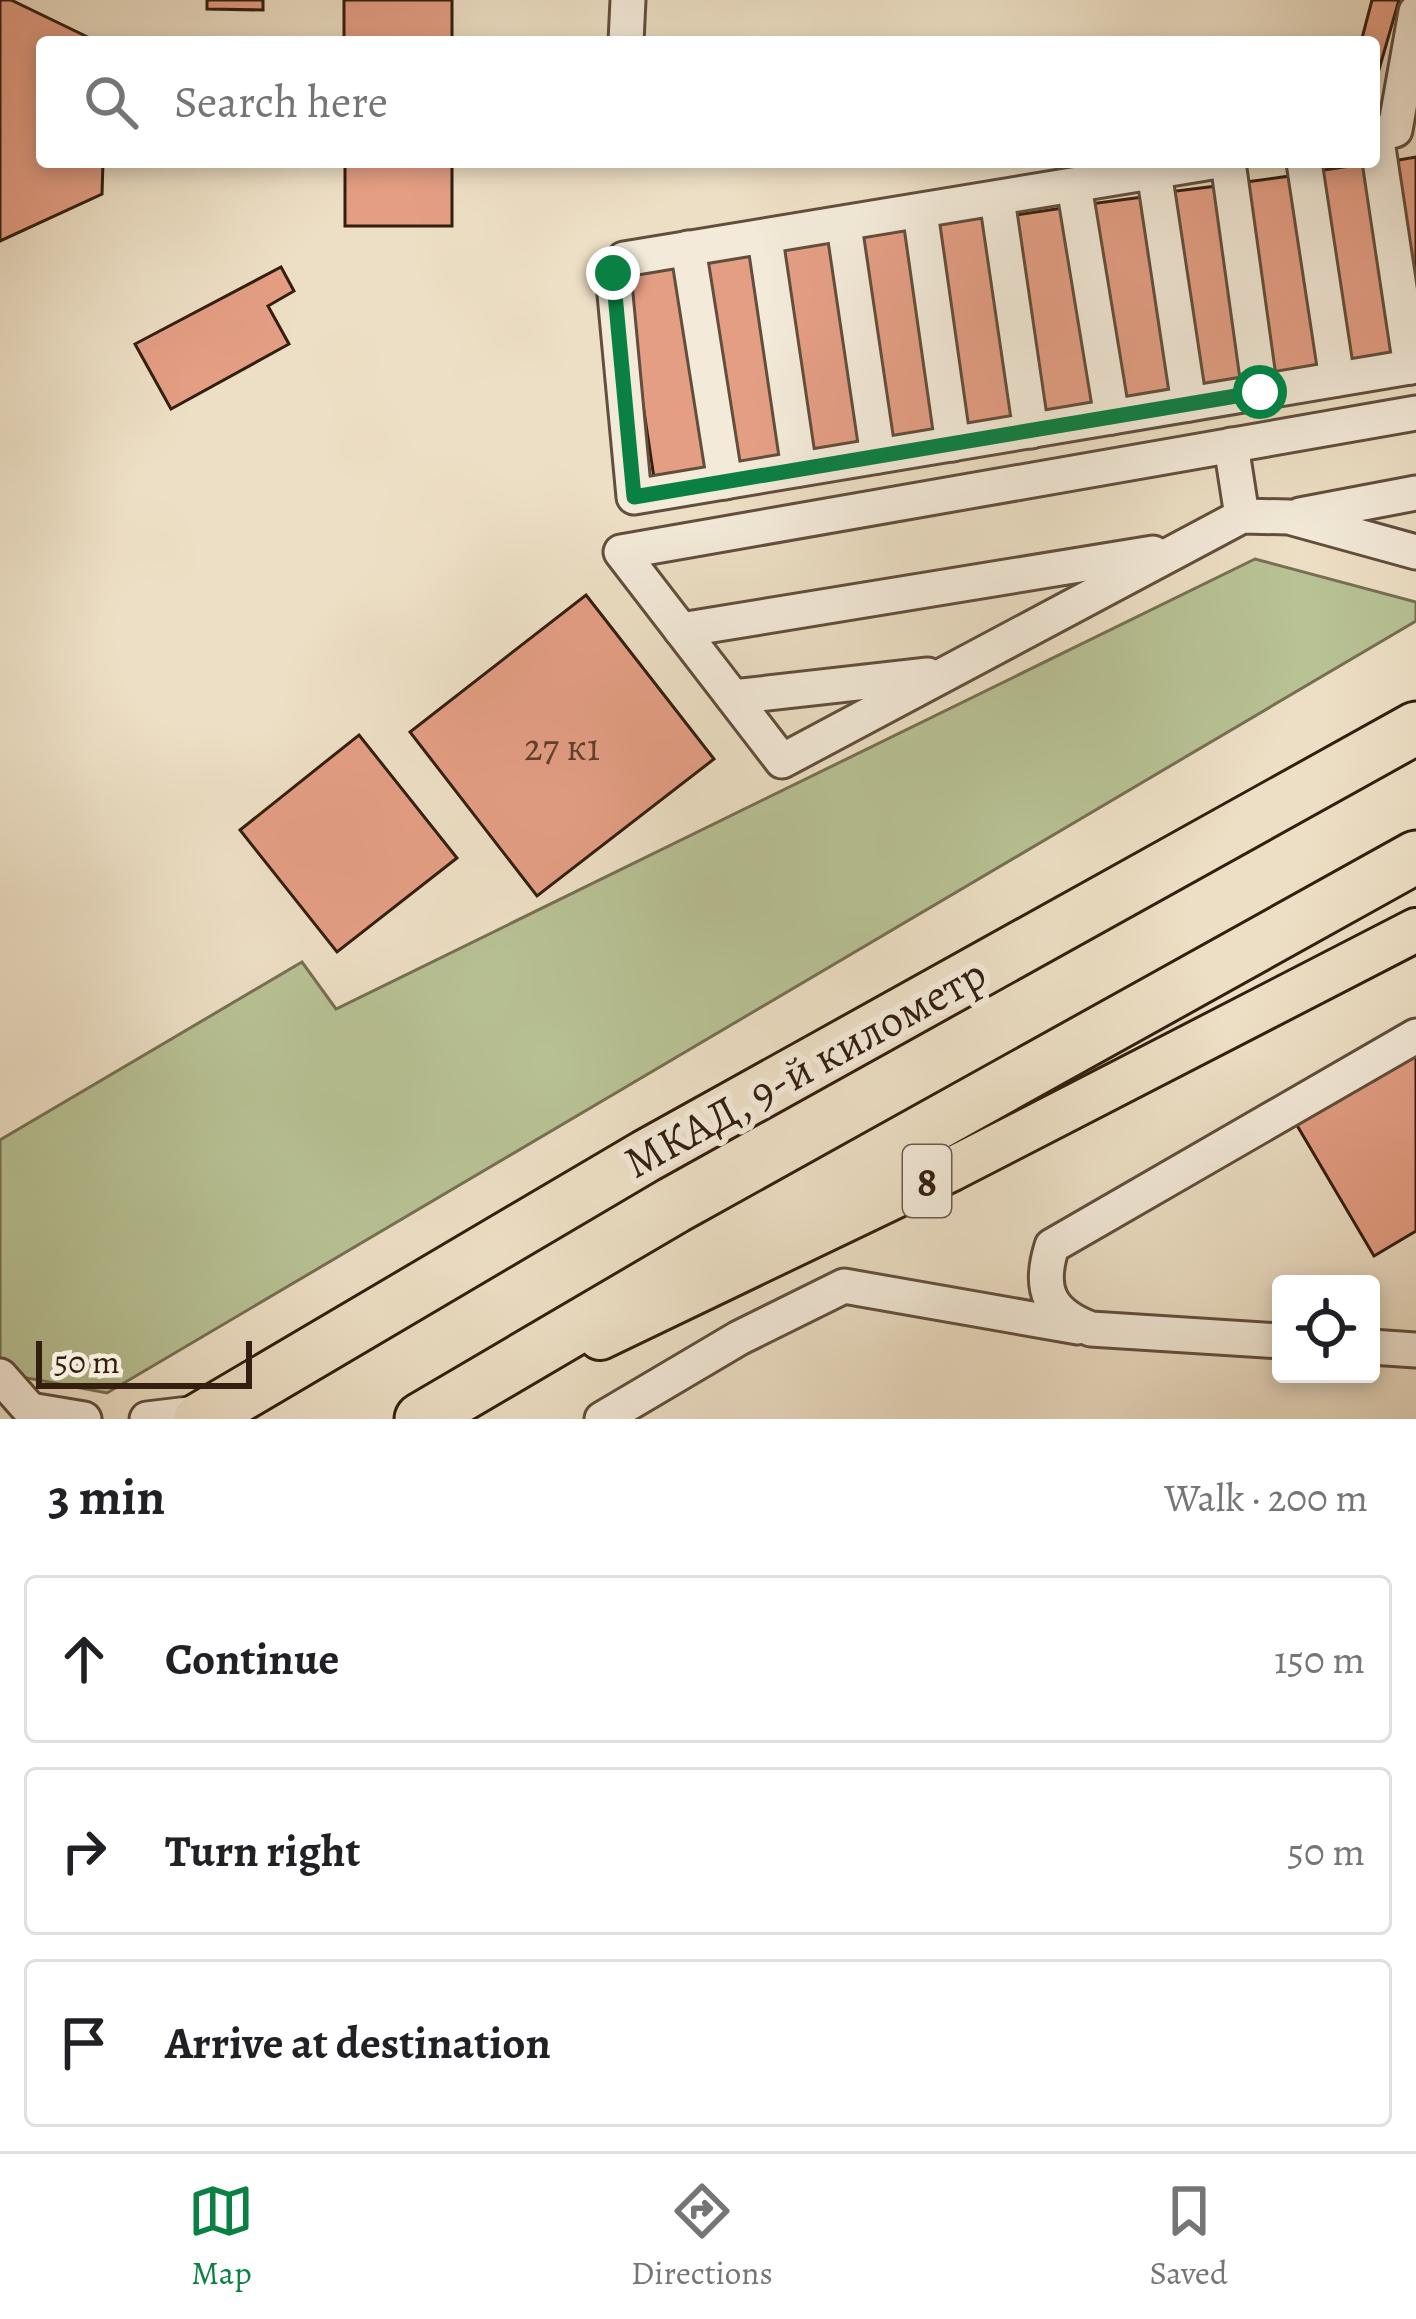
<!DOCTYPE html>
<meta charset="utf-8">
<style>
body{margin:0;font-family:Alegreya,serif;background:#f6f6f6;color:#202124}
.controls{position:absolute;right:36px;bottom:36px;display:grid;overflow:hidden;border-radius:12px;box-shadow:0 6px 18px #0003}
.controls button{width:108px;height:108px;display:grid;place-items:center;padding:0;border:0;border-bottom:3px solid #e0e0e0;background:#fff;color:#202124;font:60px sans-serif}
.scale{position:absolute;left:36px;bottom:30px;width:216px;box-sizing:border-box;padding-left:12px;border:6px solid #331e0f;border-top:0;font-size:33px;line-height:42px;white-space:nowrap;color:#331e0f;-webkit-text-stroke:9px #f3ead9;paint-order:stroke}
.stop{position:absolute;width:36px;height:36px;margin:-27px;border:9px solid #0b8043;border-radius:50%;background:#fff}
.stop.end{background:#0b8043;border-color:#fff;box-shadow:0 3px 12px #0008}
.list{margin:0;padding:0;list-style:none}
h2{display:flex;justify-content:space-between;align-items:center;height:156px;margin:0;padding:0 48px;font-size:51px}
h2 small{font-size:39px;font-weight:400;color:#757577}
.list li{display:grid;grid-template-columns:78px 1fr auto;gap:36px;align-items:center;box-sizing:border-box;height:168px;margin:0 24px 24px;padding:0 24px;border:3px solid #e0e0e0;border-radius:12px}
.list b{display:block;font-size:45px;white-space:nowrap}
.list em{font-size:39px;font-style:normal;color:#757577}
.icon{flex:none;width:66px;height:66px;fill:none;stroke:currentColor;stroke-width:2;stroke-linecap:round;stroke-linejoin:round}
.map{position:relative;flex:none;width:1416px;height:1419px;overflow:hidden}
.search{position:absolute;background:#fff;box-shadow:0 6px 18px #0003;left:36px;right:36px;top:36px;height:132px;display:flex;align-items:center;gap:30px;box-sizing:border-box;padding:0 42px;border-radius:12px;color:#757577;font-size:45px}
.sheet{height:732px;background:#fff}
nav{display:flex;justify-content:space-around;align-items:center;box-sizing:border-box;height:168px;border-top:3px solid #e0e0e0;background:#fff;font-size:33px;color:#757577}
nav a{display:grid;justify-items:center;gap:6px}
nav .on{color:#0b8043}
.map>svg:first-child{display:block}
.green{fill:#b8c295;stroke:#767052;stroke-width:3}
.building{fill:#e49e84;stroke:#331e0f;stroke-width:3}
.lines{fill:none;stroke-linecap:round;stroke-linejoin:round}
.minor-casing{stroke:#624e3c;stroke-width:39}
.major-casing{stroke:#331e0f;stroke-width:48}
.highway-casing{stroke:#331e0f;stroke-width:57}
.minor{stroke:#f3ead9;stroke-width:33}
.major{stroke:#eddfc5;stroke-width:42}
.highway{stroke:#eddfc5;stroke-width:51}
.route{stroke:#0b8043;stroke-width:15}
.labels{text-anchor:middle;dominant-baseline:central;stroke-width:12;stroke-linejoin:round;paint-order:stroke}
.number-label{font-size:39px;fill:#5f3e2c}
.shield{fill:#f3ead9;stroke:#6d5b4c;stroke-width:3}
.shield-label{font-size:42px;font-weight:bold;fill:#331e0f}
.street-label{font-size:45px;fill:#331e0f;stroke:#f3ead9}
</style>
<div class="map">
<svg width="1416" height="1419" viewBox="0 0 1416 1419">
<rect width="100%" height="100%" fill="#eddfc5"/>
<filter id="stains"><feTurbulence type="fractalNoise" baseFrequency=".00167" numOctaves="4"/><feColorMatrix values="0 0 0 0 .2 0 0 0 0 .09 0 0 0 0 .02 0 0 0 .5 -.17"/></filter>
<radialGradient id="worn" r=".72"><stop offset=".6" stop-color="#630" stop-opacity="0"/><stop offset="1" stop-color="#630" stop-opacity=".3"/></radialGradient>
<!-- green -->
<polygon class="green" points="1255,559 1416,602 1416,621 107,1393 11,1375 0,1357 0,1140 302,962 336,1009"/>
<!-- building -->
<g class="building">
<polygon points="0,0 11,0 98,42 42,42 42,162 103,162 102,194 0,241"/>
<polygon points="207,0 263,0 263,10 207,9"/>
<rect x="344" y="0" width="108" height="42"/>
<polygon points="1372,0 1399,0 1374,87 1374,42 1361,42"/>
<polygon points="1416,157 1416,307 1393,161"/>
<rect x="345" y="162" width="107" height="64"/>
<polygon points="1370,163 1399,367 1348,376 1317,171"/>
<polygon points="1297,175 1325,372 1270,381 1246,182"/>
<polygon points="1217,186 1244,384 1195,391 1168,192"/>
<polygon points="1143,197 1172,395 1122,405 1090,204"/>
<polygon points="1063,208 1094,414 1042,422 1010,216"/>
<polygon points="985,217 1021,426 968,433 937,225"/>
<polygon points="906,229 938,434 885,442 854,236"/>
<polygon points="835,242 864,443 806,451 777,250"/>
<polygon points="756,254 787,459 736,467 704,262"/>
<polygon points="676,264 707,470 654,478 623,272"/>
<polygon points="281,267 294,291 268,306 289,344 171,409 135,344"/>
<polygon points="586,595 714,759 537,896 410,732"/>
<polygon points="359,735 457,858 337,952 240,830"/>
<polygon points="1416,1050 1416,1231 1374,1256 1295,1122"/>
</g>
<g class="lines">
<defs>
<g id="minor">
<polyline points="626,42 628,0"/>
<polyline points="1374,134 1395,130 1416,12"/>
<polyline points="1376,134 1411,367"/>
<polyline points="1212,162 624,259 613,273 634,497 1416,366"/>
<polyline points="1228,162 1260,392"/>
<polyline points="1304,162 1337,379"/>
<polyline points="1154,172 1189,404"/>
<polyline points="1074,186 1112,417"/>
<polyline points="997,199 1031,431"/>
<polyline points="920,212 953,444"/>
<polyline points="844,226 878,456"/>
<polyline points="765,239 799,469"/>
<polyline points="688,248 725,482"/>
<polyline points="1416,413 621,552 782,761 1242,516 1289,517 1416,552"/>
<polyline points="1231,445 1242,516"/>
<polyline points="1300,515 1416,493"/>
<polyline points="681,630 1153,553"/>
<polyline points="733,697 928,675"/>
<path d="M1281,1341L1091,1329C1049,1313 1038,1290 1052,1246L1416,1036"/>
<polyline points="1371,1347 1416,1350"/>
<polyline points="0,1376 30,1410 84,1419"/>
<polyline points="147,1419 214,1411"/>
<polyline points="602,1419 739,1338 844,1286 1078,1327"/>
</g>
<polyline id="major" points="600,1338 952,1169 1416,930"/>
<g id="highway">
<polyline points="200,1419 646,1156 1416,728"/>
<polyline points="421,1419 702,1254 1416,857"/>
</g>
</defs>
<!-- minor casing -->
<use href="#minor" class="minor-casing"/>
<!-- major casing -->
<use href="#major" class="major-casing"/>
<!-- highway casing -->
<use href="#highway" class="highway-casing"/>
<!-- minor -->
<use href="#minor" class="minor"/>
<!-- major -->
<use href="#major" class="major"/>
<!-- highway -->
<use href="#highway" class="highway"/>
</g>
<g class="lines">
<!-- route -->
<polyline class="route" points="613,273 634,497 1260,392"/>
</g>
<g class="labels">
<!-- number labels -->
<g class="number-label">
<text x="562" y="746">27 к1</text>
</g>
<!-- shield labels -->
<rect class="shield" x="903" y="1145" width="48" height="72" rx="9"/>
<g class="shield-label">
<text x="927" y="1181">8</text>
</g>
<!-- street labels -->
<g class="street-label">
<text transform="translate(805 1068) rotate(-29)">МКАД, 9-й километр</text>
</g>
</g>
<rect width="100%" height="100%" filter="url(#stains)"/>
<rect width="100%" height="100%" fill="url(#worn)"/>
</svg>
<div class="controls">
<button><svg class="icon" aria-label="locate" viewBox="0 0 24 24"><circle cx="12" cy="12" r="6"/><path d="M12 2v4M12 18v4M2 12h4M18 12h4"/></svg></button>
</div>
<div class="scale">50 m</div>
<div class="stop" style="left:1260px;top:392px"></div>
<div class="stop end" style="left:613px;top:273px"></div>
<div class="search"><svg class="icon" aria-label="search" viewBox="0 0 24 24"><circle cx="10" cy="10" r="6"/><path d="M15 15l6 6"/></svg>Search here</div>
</div>
<section class="sheet">
<h2>3 min<small>Walk · 200 m</small></h2>
<ul class="list">
<li><svg class="icon" aria-label="ahead" viewBox="0 0 24 24"><path d="M12 20V5M6 11l6-6 6 6"/></svg><div><b>Continue</b></div><em>150 m</em></li>
<li><svg class="icon" aria-label="right" viewBox="0 0 24 24"><path d="M7 20v-9h11M14 6l5 5-5 5"/></svg><div><b>Turn right</b></div><em>50 m</em></li>
<li><svg class="icon" aria-label="arrive" viewBox="0 0 24 24"><path d="M6 21V4h12l-3 4 3 4H6"/></svg><div><b>Arrive at destination</b></div></li>
</ul>
</section>
<nav>
<a class="on"><svg class="icon" aria-label="map" viewBox="0 0 24 24"><path d="M3 6l6-2 6 2 6-2v14l-6 2-6-2-6 2zM9 4v14M15 6v14"/></svg>Map</a>
<a><svg class="icon" aria-label="directions" viewBox="0 0 24 24"><path d="M12 3l9 9-9 9-9-9zM9 14v-3h6M13 9l2 2-2 2"/></svg>Directions</a>
<a><svg class="icon" aria-label="saved" viewBox="0 0 24 24"><path d="M7 4h10v16l-5-4-5 4z"/></svg>Saved</a>
</nav>
